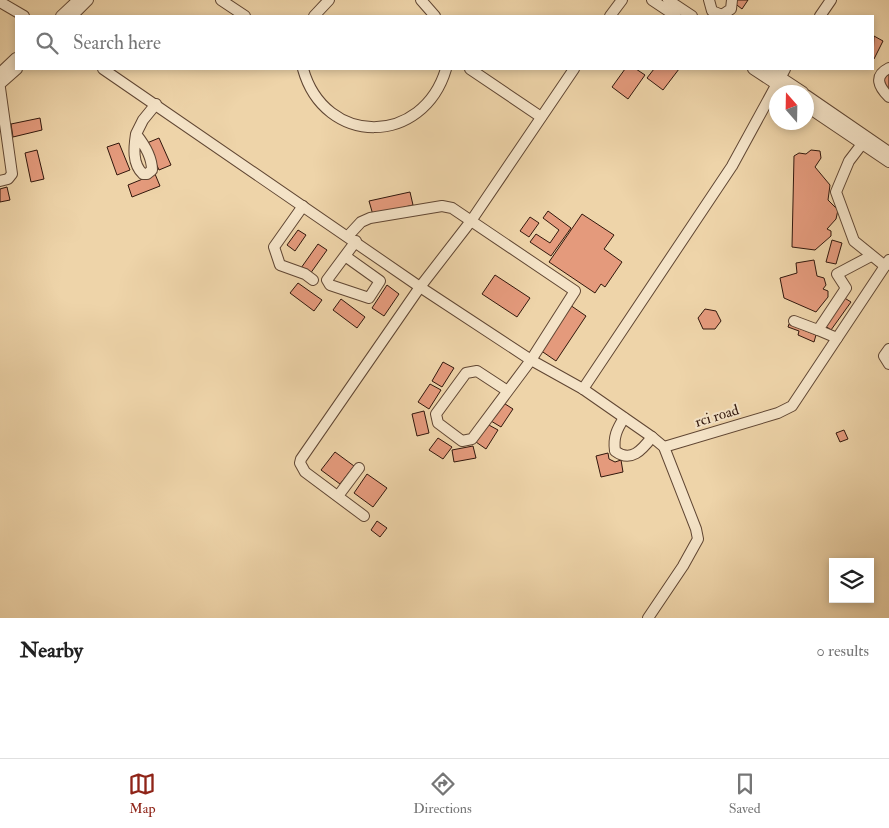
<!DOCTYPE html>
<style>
body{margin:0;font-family:"IM FELL Double Pica",serif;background:#f2f2f2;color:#222}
.controls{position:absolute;right:15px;bottom:15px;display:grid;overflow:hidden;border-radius:0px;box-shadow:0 2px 8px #0003}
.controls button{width:45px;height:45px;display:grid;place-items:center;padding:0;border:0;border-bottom:1px solid #e0e0e0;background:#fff;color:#222;font:25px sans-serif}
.compass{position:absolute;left:769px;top:85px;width:45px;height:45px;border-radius:50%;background:#fff;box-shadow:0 2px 8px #0003;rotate:340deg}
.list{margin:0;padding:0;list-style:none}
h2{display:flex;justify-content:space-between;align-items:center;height:65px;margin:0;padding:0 20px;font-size:21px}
h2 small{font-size:16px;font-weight:400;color:#767676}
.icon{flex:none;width:28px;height:28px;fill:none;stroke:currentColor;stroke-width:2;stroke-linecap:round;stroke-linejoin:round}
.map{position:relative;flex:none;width:889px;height:618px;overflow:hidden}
.search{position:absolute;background:#fff;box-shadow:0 2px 8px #0003;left:15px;right:15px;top:15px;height:55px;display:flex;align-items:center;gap:12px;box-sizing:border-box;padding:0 18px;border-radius:0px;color:#767676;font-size:19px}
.sheet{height:140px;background:#fff}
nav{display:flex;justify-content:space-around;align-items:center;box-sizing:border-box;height:70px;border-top:1px solid #e0e0e0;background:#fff;font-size:14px;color:#767676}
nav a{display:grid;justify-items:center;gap:2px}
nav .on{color:#8f2418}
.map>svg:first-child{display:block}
.building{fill:#e49a7c;stroke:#31170c}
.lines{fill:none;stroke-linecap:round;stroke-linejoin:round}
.minor-casing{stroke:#604633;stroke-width:12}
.minor{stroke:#f4e3c7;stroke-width:10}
.labels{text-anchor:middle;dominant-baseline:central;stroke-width:4;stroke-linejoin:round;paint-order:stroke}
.street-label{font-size:15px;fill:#31170c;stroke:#f4e3c7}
</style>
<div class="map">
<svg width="889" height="618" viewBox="0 0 889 618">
<rect width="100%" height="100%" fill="#eed4a9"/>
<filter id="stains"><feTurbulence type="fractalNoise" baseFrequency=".004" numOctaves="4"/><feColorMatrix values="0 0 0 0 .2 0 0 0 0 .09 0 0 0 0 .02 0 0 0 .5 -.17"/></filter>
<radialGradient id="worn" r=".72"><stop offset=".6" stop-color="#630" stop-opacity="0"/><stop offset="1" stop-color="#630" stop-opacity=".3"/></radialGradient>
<!-- building -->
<g class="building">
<polygon points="734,0 748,0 742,9 733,2"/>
<polygon points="874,36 883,41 874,59 873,58"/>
<polygon points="625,69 636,69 645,75 628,99 612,87"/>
<polygon points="654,69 679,69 663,90 647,78"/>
<polygon points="889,71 889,92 880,83"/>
<polygon points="40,118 42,130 13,137 11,124"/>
<polygon points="159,138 171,165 159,170 147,143"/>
<polygon points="119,143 130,170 117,175 107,147"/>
<polygon points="37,150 44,179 31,182 25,153"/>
<polygon points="811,150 820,151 821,158 815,167 830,185 828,200 838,210 836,219 827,229 831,231 831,236 815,250 792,247 794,156 799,153 806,154"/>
<polygon points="155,174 160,186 132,197 128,185"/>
<polygon points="7,187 10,200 0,202 0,189"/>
<polygon points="410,192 413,205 373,215 369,201"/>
<polygon points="548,211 571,228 551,256 530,242 536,234 550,243 559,230 543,218"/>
<polygon points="582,214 614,235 604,249 622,262 605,287 601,284 595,293 549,262"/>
<polygon points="530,217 539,223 529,237 520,231"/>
<polygon points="298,230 306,235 295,251 287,245"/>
<polygon points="832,240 842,243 836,264 826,262"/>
<polygon points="318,244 327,250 310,274 301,268"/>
<polygon points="814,260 817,276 824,278 826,285 823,289 828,291 828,297 816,312 784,298 780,278 797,273 796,263"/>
<polygon points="495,275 530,298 517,317 482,294"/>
<polygon points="298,283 322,300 314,311 290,293"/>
<polygon points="387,285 399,294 384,316 372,308"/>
<polygon points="843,297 851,302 831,330 824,325"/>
<polygon points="341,299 365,317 357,328 333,310"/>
<polygon points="570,305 586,316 556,361 540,350"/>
<polygon points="705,309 716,311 721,321 715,329 703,329 698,318"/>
<polygon points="789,324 816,335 814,342 798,335 799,331 788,327"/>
<polygon points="443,362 454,368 442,387 432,381"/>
<polygon points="430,384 441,390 429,409 418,402"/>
<polygon points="502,402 513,409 501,427 491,421"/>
<polygon points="424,411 429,433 417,436 412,414"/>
<polygon points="487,424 498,430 486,449 476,442"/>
<polygon points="844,430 848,439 840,442 836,433"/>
<polygon points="438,438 452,447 443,459 429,450"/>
<polygon points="473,446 476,458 454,462 452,450"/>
<polygon points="335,452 354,466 340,484 321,470"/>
<polygon points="608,453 609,459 615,462 621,460 623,472 601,477 596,456"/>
<polygon points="367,474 387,488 373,507 354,493"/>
<polygon points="377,521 387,528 380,537 371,530"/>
</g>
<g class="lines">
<defs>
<g id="minor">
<polyline points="221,0 245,16"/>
<polyline points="421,0 435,16"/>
<polyline points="652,0 676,16"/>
<polyline points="668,0 692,16"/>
<polyline points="709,0 712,11 722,15 731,9 732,0"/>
<polyline points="0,2 24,16"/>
<polyline points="61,16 78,0"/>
<polyline points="72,16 88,0"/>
<polyline points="314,16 329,0"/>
<polyline points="610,16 622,0"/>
<polyline points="820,16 831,0"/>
<path d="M889,68C873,76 879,87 889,97"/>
<polyline points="103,69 420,287 531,360 583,389 652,437 664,447 696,529 698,539 683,566 648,618"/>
<path d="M303,69C325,147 423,146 446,69"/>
<polyline points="470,69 541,117"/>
<polyline points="753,69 788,92"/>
<polyline points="768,69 803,92"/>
<polyline points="0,73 16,58"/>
<polyline points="0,84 17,69"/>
<polyline points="0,88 12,174 8,179 0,181"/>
<polyline points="806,95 889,152"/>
<polyline points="806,106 889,162"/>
<path d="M136,134C134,147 132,164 143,174H147L152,170C152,156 144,144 136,134L143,120L156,104"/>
<polyline points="862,144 849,161 836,192 854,241 885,266"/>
<polyline points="303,206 274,247 280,265 305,274 313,280"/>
<polyline points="348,236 361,222 370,218 442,206 452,208 575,291 531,360 472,439 462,441 438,423 436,414 466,373 477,371 506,390"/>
<polyline points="345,256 380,281 369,298 330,285 327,280 356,241"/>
<polyline points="794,321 818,330 846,288 837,274 871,256"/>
<polyline points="818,330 837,338"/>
<polyline points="889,349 884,356 889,364"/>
<polyline points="583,389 732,166 785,69"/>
<path d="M624,418C617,429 613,437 615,451C631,463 642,450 652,437"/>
<polyline points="664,447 778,413 792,406 889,260"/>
<polyline points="338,496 359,468"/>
<polyline points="364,516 305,472 300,463 301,459 420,287 471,221 574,69"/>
</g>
</defs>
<!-- minor casing -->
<use href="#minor" class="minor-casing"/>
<!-- minor -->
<use href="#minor" class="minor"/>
</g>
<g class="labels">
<!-- street labels -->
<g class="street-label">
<text transform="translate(717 416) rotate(-17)">rci road</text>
</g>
</g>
<rect width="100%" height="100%" filter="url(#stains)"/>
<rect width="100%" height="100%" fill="url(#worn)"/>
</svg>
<div class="controls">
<button><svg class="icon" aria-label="layers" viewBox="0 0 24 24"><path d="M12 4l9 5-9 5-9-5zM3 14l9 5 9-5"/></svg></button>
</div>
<svg class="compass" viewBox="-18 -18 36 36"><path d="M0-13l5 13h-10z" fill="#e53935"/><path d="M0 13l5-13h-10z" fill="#767676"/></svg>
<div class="search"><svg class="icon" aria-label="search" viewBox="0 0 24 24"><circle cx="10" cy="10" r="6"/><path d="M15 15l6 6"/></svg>Search here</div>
</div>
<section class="sheet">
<h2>Nearby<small>0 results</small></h2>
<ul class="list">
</ul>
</section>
<nav>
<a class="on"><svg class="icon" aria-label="map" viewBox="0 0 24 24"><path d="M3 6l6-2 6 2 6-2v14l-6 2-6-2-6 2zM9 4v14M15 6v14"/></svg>Map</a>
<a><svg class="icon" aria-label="directions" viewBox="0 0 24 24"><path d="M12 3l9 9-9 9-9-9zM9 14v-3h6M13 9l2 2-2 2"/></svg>Directions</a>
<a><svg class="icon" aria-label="saved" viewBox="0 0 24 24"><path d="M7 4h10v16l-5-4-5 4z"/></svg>Saved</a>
</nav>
